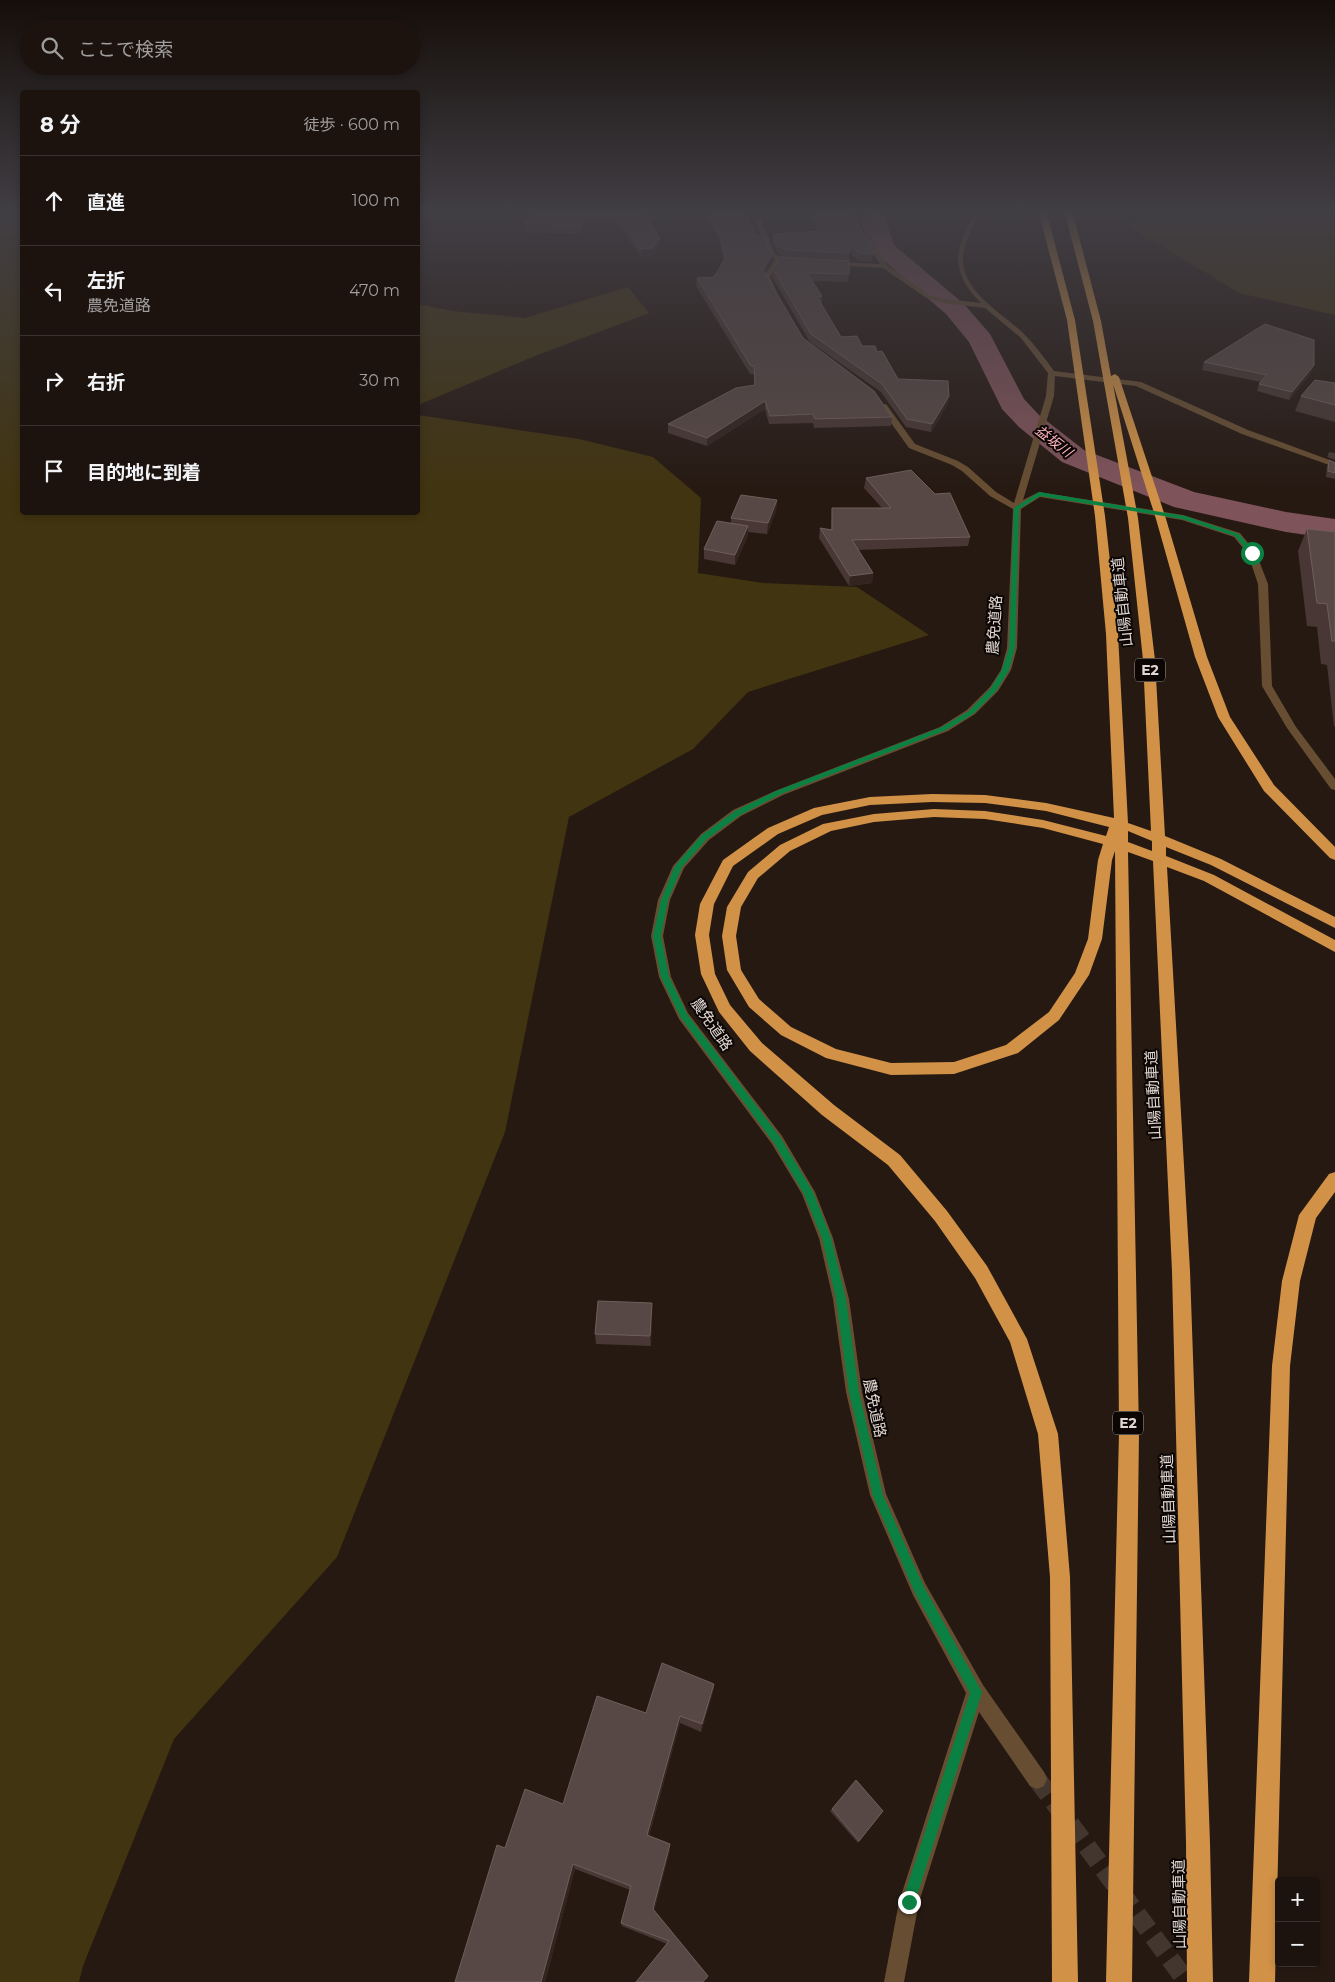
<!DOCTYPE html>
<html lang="ja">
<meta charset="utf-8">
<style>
body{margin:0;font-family:Montserrat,"Noto Sans JP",sans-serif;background:#29201c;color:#f1f3f6}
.controls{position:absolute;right:15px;bottom:15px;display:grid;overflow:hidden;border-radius:5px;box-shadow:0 2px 8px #0003}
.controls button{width:45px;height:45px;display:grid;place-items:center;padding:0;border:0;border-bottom:1px solid #3a322e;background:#1c130e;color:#f1f3f6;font:25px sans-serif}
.stop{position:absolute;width:15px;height:15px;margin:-11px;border:4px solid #0b8043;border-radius:50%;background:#fff}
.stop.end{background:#0b8043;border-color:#fff;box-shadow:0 1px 5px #0008}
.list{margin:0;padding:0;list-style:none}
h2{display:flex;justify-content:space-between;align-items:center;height:65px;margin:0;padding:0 20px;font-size:21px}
h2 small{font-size:16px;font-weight:400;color:#a09e9e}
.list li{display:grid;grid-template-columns:32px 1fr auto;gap:15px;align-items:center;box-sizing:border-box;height:90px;padding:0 20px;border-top:1px solid #3a322e}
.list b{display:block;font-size:19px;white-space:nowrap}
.list p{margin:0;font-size:16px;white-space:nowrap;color:#a09e9e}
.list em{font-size:16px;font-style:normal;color:#a09e9e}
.icon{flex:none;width:28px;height:28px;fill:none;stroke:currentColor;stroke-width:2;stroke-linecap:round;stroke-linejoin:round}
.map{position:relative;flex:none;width:1335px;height:1982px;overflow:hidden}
.search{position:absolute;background:#1c130e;box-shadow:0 2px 8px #0003;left:20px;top:20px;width:400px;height:55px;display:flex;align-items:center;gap:12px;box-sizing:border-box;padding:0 18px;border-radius:28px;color:#a09e9e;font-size:19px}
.panel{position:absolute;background:#1c130e;box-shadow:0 2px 8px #0003;left:20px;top:90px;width:400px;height:425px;border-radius:5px}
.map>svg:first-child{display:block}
.green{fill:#413410}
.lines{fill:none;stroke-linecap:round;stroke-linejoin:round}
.river{fill:#7f535a;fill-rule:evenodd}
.minor-tunnel{stroke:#42362f;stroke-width:19;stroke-dasharray:19 9;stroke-linecap:butt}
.minor{fill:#674e32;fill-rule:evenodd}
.highway{fill:#d19247;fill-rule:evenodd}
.wall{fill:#483734}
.shaded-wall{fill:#33241f}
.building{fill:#584845;stroke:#6e5f5b}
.route{fill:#0b8043}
.labels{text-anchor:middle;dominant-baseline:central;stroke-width:4;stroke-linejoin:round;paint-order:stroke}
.far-water-label{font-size:14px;font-style:italic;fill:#fdb2bc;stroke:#0b0604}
.shield{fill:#0b0604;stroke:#a19894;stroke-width:1}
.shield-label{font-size:14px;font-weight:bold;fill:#e1d7d2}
.street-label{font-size:15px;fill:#e1d7d2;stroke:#0b0604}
</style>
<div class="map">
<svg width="1335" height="1982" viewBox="0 0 1335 1982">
<rect width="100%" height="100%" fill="#261912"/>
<!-- green -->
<g class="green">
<polygon points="0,214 22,214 22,512 418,512 418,415 579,439 653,457 701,498 698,573 763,583 857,587 929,635 748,692 693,749 569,817 505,1132 337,1557 174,1739 83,1966 79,1982 0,1982"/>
<polygon points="1133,214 1335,214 1335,315 1239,293 1130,227"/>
<polygon points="628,287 649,313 535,356 418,405 418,304 452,311 525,318"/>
</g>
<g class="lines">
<!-- river -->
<polygon class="river" points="862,214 884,214 894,245 964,304 990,334 1024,399 1039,415 1084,450 1194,492 1286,512 1335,519 1335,539 1286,532 1174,507 1062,462 1019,427 1002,409 969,342 946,314 875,253 871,248"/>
<!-- minor-tunnel -->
<polyline class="minor-tunnel" points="1037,1779 1187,1982"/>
<!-- minor -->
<g class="minor">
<path d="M750,214H757L760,217L775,254L787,261L784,263L780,262L770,277L777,293H773L764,277L775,259C760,252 762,226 750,214Z"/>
<path d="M860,214H866L874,246L887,265L929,295L945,299L981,303C950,272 954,250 974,214H980C973,227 964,242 963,257C961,292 1004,314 1025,335C1036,346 1045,359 1054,371L1141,382L1248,430L1335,462V467L1242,434L1136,386L1055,376L1054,396L1023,500L1039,492L1183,515L1240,533L1256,553L1268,584L1272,686L1296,727L1335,779V790L1331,789L1287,728L1262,686L1258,584L1248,554L1234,537L1182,520L1040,497L1021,509L1017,648L1011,670L998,691L975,714L948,731L783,795L741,816L709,840L684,868L670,900L663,936L671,977L688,1013L782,1136L815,1192L833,1238L849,1299L862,1392L886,1494L925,1583L983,1685L1044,1772L1047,1779L1044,1786L1037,1789L1030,1786L979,1712L919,1902L904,1982H884L899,1902L966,1693L913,1595L870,1495L846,1392L833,1299L819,1238L802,1194L772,1144L679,1019L659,977L651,936L658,900L673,866L701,834L733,810L775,791L940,727L967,710L990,687L1001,670L1007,648L1013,509L990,496L962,471L952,465L909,448L879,406L886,404L915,444L958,461L968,467L996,492L1014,503L1046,396L1048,373L1021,338L985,308L944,303L925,297L883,268L832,265V263L834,262L880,264L868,246Z"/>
</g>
<!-- highway -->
<g class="highway">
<path d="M1039,214H1047L1075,320L1105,516L1118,634L1128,823L1151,831L1143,660L1128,518L1093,321L1065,214H1073L1101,321L1111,376L1115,374L1119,377L1166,519L1207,657L1230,717L1274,785L1335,847V860L1330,858L1264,791L1218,717L1195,657L1156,519L1113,384L1138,518L1155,660L1165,836L1221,859L1335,917V928L1211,865L1166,847V856L1214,875L1335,940V952L1204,881L1167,867L1190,1271L1210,1843L1213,1982H1187L1186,1843L1172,1271L1153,861L1128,852L1139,1433L1132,1982H1106L1119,1433L1115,851L1112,860L1102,939L1089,975L1059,1020L1018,1053L954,1074L891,1075L826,1058L781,1035L749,1007L727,970L722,936L727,907L748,872L780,845L823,824L874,814L934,809L985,811L1043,820L1106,836L1109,827L1046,811L985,803L932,802L870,805L822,815L778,834L733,866L714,904L709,935L715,974L730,1005L762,1043L834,1105L900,1155L947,1211L987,1266L1027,1339L1058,1434L1070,1577L1078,1982H1052L1050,1577L1038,1434L1010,1342L975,1278L935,1221L888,1165L822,1115L750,1051L719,1012L701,974L695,935L700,904L723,860L768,828L814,808L870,797L932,794L985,795L1046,803L1114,818L1106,634L1095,516L1067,320ZM934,817L985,819L1043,828L1103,844L1098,860L1088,939L1075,973L1049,1012L1006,1045L954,1062L891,1063L836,1049L791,1027L759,999L741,970L736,936L741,907L758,878L790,851L831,831L874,822ZM1128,831L1152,841V851L1128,842Z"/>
<polygon points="1335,1172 1335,1192 1316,1218 1300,1281 1290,1366 1275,1982 1249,1982 1272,1366 1282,1281 1299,1215 1329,1174"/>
</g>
</g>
<!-- wall -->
<g class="wall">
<polygon points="531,214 746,214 756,235 769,250 773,253 772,261 765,274 803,338 892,417 891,426 814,428 813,423 769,424 765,409 707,446 668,433 668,424 754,385 754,374 750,374 696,286 697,278 714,277 724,261 720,242 707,216 648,219 660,246 653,256 641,257 618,223 582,223 581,234 525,232 525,224"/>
<polygon points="811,214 854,214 873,254 872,262 858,261 849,251 849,261 791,258 777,254 772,242 773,234 817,232"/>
<polygon points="773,269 849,274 848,282 812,281 822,296 822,304 841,337 877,352 898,379 948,404 931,432 906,427 881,392 810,342 772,277"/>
<polygon points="1204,362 1314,365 1311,373 1289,400 1257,391 1259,384 1261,382 1202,370"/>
<polygon points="1335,383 1335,422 1295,411 1301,396"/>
<polygon points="1329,452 1335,453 1335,460 1327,457"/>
<polygon points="1329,460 1335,463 1335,479 1326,477 1327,466"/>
<polygon points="866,478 970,537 968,546 858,550 873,573 872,583 849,586 819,538 820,528 831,530 832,508 882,508 864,488"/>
<polygon points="777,500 776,511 767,534 748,532 748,536 735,565 704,559 704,549 731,523 731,518"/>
<polygon points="1307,529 1335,532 1335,726 1334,726 1327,665 1321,664 1317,627 1307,626 1298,551"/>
<polygon points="652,1313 651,1346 596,1344 595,1334"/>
<polygon points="714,1684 713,1692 701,1732 680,1723 649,1836 670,1844 670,1850 654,1910 708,1976 707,1979 667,1944 622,1926 621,1923 630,1890 575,1869 545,1982 455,1982 505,1848 563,1804 646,1713"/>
<polygon points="832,1809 883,1811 858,1843 830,1811"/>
</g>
<!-- shaded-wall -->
<g class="shaded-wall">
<polygon points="660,238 660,246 653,256 641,257 641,249"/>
<polygon points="773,253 772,261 762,278 763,270"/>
<polygon points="1314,365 1311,373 1289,400 1292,392"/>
<polygon points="949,396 948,404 931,432 932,424"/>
<polygon points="765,401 765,409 707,446 707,438"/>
<polygon points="777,500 776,511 767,534 768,523"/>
<polygon points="748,526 748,536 735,565 735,555"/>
<polygon points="873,573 872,583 849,586 850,576"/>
<polygon points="652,1303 652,1313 651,1346 650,1336"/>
<polygon points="714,1684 713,1692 701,1732 702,1724"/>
<polygon points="680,1716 680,1723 647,1841 647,1835"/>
<polygon points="670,1844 670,1850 654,1913 653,1909"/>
<polygon points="573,1864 575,1869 545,1982 541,1982"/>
</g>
<!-- building -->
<g class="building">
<polygon points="531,214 644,214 660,238 653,248 641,249 618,216 582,215 581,226 525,224"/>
<polygon points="710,214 746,214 756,235 763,235 769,250 773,253 763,270 803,338 874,391 892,417 815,419 813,414 770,416 765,401 707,438 668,424 736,388 755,385 754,366 751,366 697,278 714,277 725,259 720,235"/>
<polygon points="814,214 854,214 873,254 859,253 850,243 849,253 792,250 778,247 773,234 821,231"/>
<polygon points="781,256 791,258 849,261 849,274 807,273 822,296 817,297 841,337 857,336 862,346 875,346 877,352 882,351 898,379 948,381 949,396 932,424 907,419 882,384 811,334 773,269"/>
<polygon points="1265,324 1314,340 1314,365 1292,392 1259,384 1267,375 1204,362"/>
<polygon points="1315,380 1335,383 1335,405 1301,396"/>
<polygon points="1329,460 1335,463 1335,473 1328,471"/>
<polygon points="911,470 935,494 950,493 970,537 852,540 873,573 850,576 820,528 832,530 832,508 891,508 866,478"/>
<polygon points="741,495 777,500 768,523 731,518"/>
<polygon points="717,521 748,526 735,555 704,549"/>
<polygon points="1307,529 1335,532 1335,641 1332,641 1327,604 1317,603"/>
<polygon points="598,1301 652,1303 650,1336 595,1334"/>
<polygon points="662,1663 714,1684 702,1724 680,1716 647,1835 670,1844 653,1909 708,1976 703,1982 636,1982 669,1941 621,1923 631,1886 573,1864 541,1982 455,1982 497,1845 505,1848 525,1789 563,1804 597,1696 646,1713"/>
<polygon points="856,1780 883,1811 859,1841 832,1809"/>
</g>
<!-- sky -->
<linearGradient id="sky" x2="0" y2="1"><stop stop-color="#150e0a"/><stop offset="0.43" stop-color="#413e44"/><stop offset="1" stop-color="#413e44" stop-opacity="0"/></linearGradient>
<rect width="1335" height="492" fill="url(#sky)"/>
<!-- route -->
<polygon class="route" points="1039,492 1185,516 1239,534 1255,553 1250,554 1235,536 1182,519 1040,496 1019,509 1015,648 1009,670 996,691 973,714 946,730 781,794 740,815 707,839 682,867 668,900 661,936 669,977 687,1014 780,1137 813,1192 831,1238 846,1299 859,1392 883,1495 923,1585 982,1692 915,1902 913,1906 909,1908 904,1906 902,1902 970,1693 915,1593 873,1496 849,1392 836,1299 822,1238 804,1194 774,1143 681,1018 661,977 653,936 661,900 675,866 702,835 735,811 776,791 942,727 969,711 991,688 1002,670 1009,648 1014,508"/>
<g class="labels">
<!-- far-water labels -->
<g class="far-water-label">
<text transform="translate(1054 441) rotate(38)">益坂川</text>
</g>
<!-- shield labels -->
<g class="shield">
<rect x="1135" y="658.5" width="30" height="23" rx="4"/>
<rect x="1113" y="1411.5" width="30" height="23" rx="4"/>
</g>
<g class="shield-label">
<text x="1150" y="670">E2</text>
<text x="1128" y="1423">E2</text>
</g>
<!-- street labels -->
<g class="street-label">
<text transform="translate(1122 602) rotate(-96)">山陽自動車道</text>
<text transform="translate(994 625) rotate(-86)">農免道路</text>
<text transform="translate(712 1024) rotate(55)">農免道路</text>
<text transform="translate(1153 1095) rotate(-93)">山陽自動車道</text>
<text transform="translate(875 1408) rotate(78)">農免道路</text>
<text transform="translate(1168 1499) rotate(-92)">山陽自動車道</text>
<text transform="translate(1179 1904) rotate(-91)">山陽自動車道</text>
</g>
</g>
</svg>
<div class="controls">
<button>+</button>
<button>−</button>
</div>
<div class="stop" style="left:1252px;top:553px"></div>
<div class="stop end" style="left:909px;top:1902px"></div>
<div class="search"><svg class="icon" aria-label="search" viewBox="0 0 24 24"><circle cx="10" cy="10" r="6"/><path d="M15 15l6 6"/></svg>ここで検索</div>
<section class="panel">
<h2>8 分<small>徒歩 · 600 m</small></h2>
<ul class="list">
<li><svg class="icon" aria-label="ahead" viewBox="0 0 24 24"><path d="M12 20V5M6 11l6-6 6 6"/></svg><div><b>直進</b></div><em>100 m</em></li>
<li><svg class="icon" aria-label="left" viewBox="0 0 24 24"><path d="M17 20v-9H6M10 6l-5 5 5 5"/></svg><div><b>左折</b><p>農免道路</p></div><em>470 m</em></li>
<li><svg class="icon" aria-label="right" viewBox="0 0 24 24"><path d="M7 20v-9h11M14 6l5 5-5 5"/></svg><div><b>右折</b></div><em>30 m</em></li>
<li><svg class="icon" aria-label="arrive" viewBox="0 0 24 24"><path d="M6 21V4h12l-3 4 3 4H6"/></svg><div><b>目的地に到着</b></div></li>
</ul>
</section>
</div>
